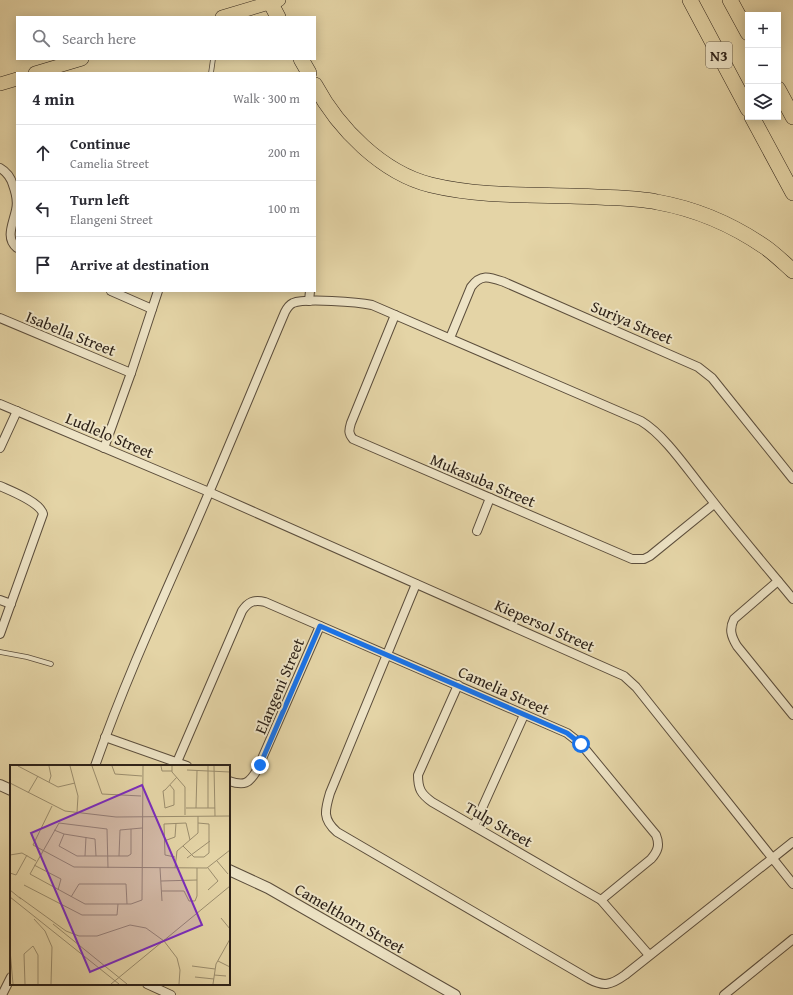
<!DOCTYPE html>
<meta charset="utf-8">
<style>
body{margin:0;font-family:"Gentium Book Plus",serif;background:#f2f2f3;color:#2b2b33}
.controls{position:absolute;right:12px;top:12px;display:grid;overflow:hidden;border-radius:0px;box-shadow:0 2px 10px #0003}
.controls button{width:36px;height:36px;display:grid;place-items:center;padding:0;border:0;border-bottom:1px solid #e1e1e2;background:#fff;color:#2b2b33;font:20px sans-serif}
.stop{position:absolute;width:12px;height:12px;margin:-9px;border:3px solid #1a73e8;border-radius:50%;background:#fff}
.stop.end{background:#1a73e8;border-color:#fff;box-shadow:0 1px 4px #0008}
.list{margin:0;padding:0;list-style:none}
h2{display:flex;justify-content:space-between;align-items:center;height:52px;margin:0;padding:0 16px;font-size:17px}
h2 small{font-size:13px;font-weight:400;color:#7c7c81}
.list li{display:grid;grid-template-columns:26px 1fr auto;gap:12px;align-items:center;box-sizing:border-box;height:56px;padding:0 16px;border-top:1px solid #e1e1e2}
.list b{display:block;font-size:15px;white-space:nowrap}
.list p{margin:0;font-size:13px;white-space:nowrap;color:#7c7c81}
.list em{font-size:13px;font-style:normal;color:#7c7c81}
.icon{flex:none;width:22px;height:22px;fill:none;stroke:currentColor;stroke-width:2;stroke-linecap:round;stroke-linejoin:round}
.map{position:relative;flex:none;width:793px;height:995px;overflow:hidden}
.search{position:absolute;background:#fff;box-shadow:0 2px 10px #0003;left:16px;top:16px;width:300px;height:44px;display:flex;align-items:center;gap:10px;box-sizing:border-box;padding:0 14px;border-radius:0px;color:#7c7c81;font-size:15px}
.panel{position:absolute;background:#fff;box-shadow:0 2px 10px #0003;left:16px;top:72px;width:300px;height:220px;border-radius:0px}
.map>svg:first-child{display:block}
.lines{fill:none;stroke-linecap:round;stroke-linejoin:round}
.service-casing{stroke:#5c4e3c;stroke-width:5.5}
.minor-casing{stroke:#5c4e3c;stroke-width:10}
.tertiary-casing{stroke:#5c4e3c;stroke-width:12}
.primary-casing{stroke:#2e2218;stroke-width:14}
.motorway-casing{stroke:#2e2218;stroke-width:16}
.service{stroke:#ede3c5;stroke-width:4}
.minor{stroke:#ede3c5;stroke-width:8}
.tertiary{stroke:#ede3c5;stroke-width:10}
.primary{stroke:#e4d4a6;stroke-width:13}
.motorway{stroke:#e4d4a6;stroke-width:15}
.route{stroke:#1a73e8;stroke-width:5}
.labels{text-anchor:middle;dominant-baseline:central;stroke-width:4;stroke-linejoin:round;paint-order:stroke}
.shield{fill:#ede3c5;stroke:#675c4c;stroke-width:1}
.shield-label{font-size:15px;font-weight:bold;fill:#2e2218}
.street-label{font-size:16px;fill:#2e2218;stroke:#ede3c5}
.inset-road{fill:none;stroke:#9b8d6d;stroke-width:1}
.view{fill:#7b2cbf;fill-opacity:0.15;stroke:#7b2cbf;stroke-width:2}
.inset-edge{fill:none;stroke:#2e2218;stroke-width:2}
</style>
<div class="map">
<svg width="793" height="995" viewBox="0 0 793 995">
<rect width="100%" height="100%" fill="#e4d4a6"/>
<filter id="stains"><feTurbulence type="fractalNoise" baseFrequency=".005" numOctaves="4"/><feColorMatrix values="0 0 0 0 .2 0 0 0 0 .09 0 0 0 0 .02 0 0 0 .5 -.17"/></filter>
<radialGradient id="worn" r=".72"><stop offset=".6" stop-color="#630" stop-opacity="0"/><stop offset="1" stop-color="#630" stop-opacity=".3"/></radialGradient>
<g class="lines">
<defs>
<g id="service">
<polyline points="211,73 213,59"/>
<polyline points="0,652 27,657 51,664"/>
</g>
<g id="minor">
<path d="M0,168C7,172 11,178 13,185C16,193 18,202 16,210C13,224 5,238 17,248"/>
<polyline points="111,291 152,309"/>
<polyline points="309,301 310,291"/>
<path d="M395,315L351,423C349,430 348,433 353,439L632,559H644L650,556L714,504"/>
<polyline points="0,318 131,373"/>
<path d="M450,338L471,287C481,273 490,277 504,282L698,367L712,378L793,479"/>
<polyline points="0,404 209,492 624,676 636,687 793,884"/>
<polyline points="0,448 17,411"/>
<polyline points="104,448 131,373 158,291"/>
<path d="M0,486C11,491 40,502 43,514L0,634"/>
<polyline points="477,531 490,498"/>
<path d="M778,581L734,619C729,629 731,636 737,646L793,715"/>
<path d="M416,584L330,793C325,810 322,819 337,832L589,979C604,987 611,985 625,975L793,842"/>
<polyline points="0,600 11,604"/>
<path d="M458,685L418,775C418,789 421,794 432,802L601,900L649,955"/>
<polyline points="105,737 187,766"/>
<path d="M177,762L242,611C248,602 254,599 265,602L567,733L581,744L656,835C660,845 658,851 651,859L601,900"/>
<path d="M95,766C123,686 158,609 192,532C224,459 254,385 285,312C287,308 289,305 293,303C305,298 358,302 372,305L641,421C666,436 689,472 708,495C735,530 764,564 793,599"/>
<path d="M229,781C244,786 249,784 257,770L320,626"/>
<polyline points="474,826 524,715"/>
<polyline points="147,984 171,995"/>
<polyline points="2,995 11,977"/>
<polyline points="724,995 793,939"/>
</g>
<g id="tertiary">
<polyline points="0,785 11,790"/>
<polyline points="229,870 268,888 455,995"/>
</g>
<g id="primary">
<polyline points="222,17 279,0"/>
<polyline points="35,73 82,59"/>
<polyline points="0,84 17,79"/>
</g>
<g id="motorway">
<polyline points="269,0 278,17"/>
<polyline points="690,0 748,109"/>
<polyline points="730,0 748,33"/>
<polyline points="301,59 309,73"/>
<path d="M315,85C338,128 382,173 431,185C485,198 542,194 597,197C617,198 638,198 657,202C696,209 733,225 765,247C775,254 784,263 793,271"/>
<polyline points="778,89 793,117"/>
<polyline points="752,117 793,193"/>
</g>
</defs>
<!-- service casing -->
<use href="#service" class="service-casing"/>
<!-- minor casing -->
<use href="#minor" class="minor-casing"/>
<!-- tertiary casing -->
<use href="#tertiary" class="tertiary-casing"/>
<!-- primary casing -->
<use href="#primary" class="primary-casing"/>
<!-- motorway casing -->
<use href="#motorway" class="motorway-casing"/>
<!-- service -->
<use href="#service" class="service"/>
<!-- minor -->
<use href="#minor" class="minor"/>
<!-- tertiary -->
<use href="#tertiary" class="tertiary"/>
<!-- primary -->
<use href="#primary" class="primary"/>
<!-- motorway -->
<use href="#motorway" class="motorway"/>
</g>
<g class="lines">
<!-- route -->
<polyline class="route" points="260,765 320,626 567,733 581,744"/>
</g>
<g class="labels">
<!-- shield labels -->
<rect class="shield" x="706" y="42" width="26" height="26" rx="3"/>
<g class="shield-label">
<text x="719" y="55">N3</text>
</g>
<!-- street labels -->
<g class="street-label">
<text transform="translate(632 322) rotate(23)">Suriya Street</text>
<text transform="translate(71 333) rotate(22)">Isabella Street</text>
<text transform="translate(110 435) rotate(23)">Ludlelo Street</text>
<text transform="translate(483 480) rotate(23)">Mukasuba Street</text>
<text transform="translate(545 625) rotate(24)">Kiepersol Street</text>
<text transform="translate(279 686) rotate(-67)">Elangeni Street</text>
<text transform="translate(504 690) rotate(24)">Camelia Street</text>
<text transform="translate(499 824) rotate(30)">Tulp Street</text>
<text transform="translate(350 918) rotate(30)">Camelthorn Street</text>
</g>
</g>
<!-- overview -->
<g transform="translate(10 765)">
<rect width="220" height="220" fill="#e4d4a6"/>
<path class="inset-road" d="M8,1L48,22L65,18M39,1L41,11L39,17M60,1L68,31L67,47M82,1L92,29L131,31M102,1L105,9L132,11M151,1L152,6H162M162,1V7L175,22V50M198,1V43M204,1L205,51M177,5L220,7M0,18L55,46L106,52L220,51M160,20L164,25V40L155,43L153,26L155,25L167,12M18,28L28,11M42,41L23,80L64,102L197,103L220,85M176,43H205M186,43L187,6M44,65L54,69L85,74L86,91M54,69L49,81L67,91H118L121,89V64M154,76L165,72L166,58M173,81L184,92H194L199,88V59L188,58M0,90L12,88L26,96M75,91L76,72M109,91L110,65L132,63M165,92L155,90L154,59L176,58L180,75M177,93L200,76M207,96L218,109M24,100L51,114L48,125M98,103L97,64L49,58L20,109L75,139H121L132,135L133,1M150,103L152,136M165,103L167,86L188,68V51M0,108L6,110L17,90M151,116L187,115M14,120L72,150H107L108,139M0,125L11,134M198,125L208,116L198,103M152,126H174L179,136H185L187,131V103M0,132L109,219M9,132L56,166L69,171H87L120,160L136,163L154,176L167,193L170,205L169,219M61,132L69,119H116L117,139M211,153L220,164M24,154L35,166L42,182L41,219M43,159L117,219M0,185L3,219M208,196L220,202M182,201L205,204M204,210L216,211M185,212L204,214M15,219L14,189L23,181L28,190V219M101,219L220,121M203,219L206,199L220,174"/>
<path class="view" d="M132,20L192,160L80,207L21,68Z"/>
<rect width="220" height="220" class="inset-edge"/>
</g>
<rect width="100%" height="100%" filter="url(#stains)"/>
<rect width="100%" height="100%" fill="url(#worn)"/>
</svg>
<div class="controls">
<button>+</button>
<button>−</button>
<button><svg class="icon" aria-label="layers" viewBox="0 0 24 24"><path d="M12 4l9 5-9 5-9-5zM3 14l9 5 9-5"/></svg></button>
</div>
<div class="stop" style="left:581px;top:744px"></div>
<div class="stop end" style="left:260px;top:765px"></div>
<div class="search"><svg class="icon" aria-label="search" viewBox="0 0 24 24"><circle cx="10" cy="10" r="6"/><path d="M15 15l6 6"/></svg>Search here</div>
<section class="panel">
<h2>4 min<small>Walk · 300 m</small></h2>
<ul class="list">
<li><svg class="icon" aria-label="ahead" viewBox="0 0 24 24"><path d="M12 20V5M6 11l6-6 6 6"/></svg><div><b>Continue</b><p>Camelia Street</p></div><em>200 m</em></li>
<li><svg class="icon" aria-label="left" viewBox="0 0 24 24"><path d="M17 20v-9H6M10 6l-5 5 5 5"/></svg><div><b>Turn left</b><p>Elangeni Street</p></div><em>100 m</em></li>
<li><svg class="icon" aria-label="arrive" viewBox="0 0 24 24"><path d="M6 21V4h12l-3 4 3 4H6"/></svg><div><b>Arrive at destination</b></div></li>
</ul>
</section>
</div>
